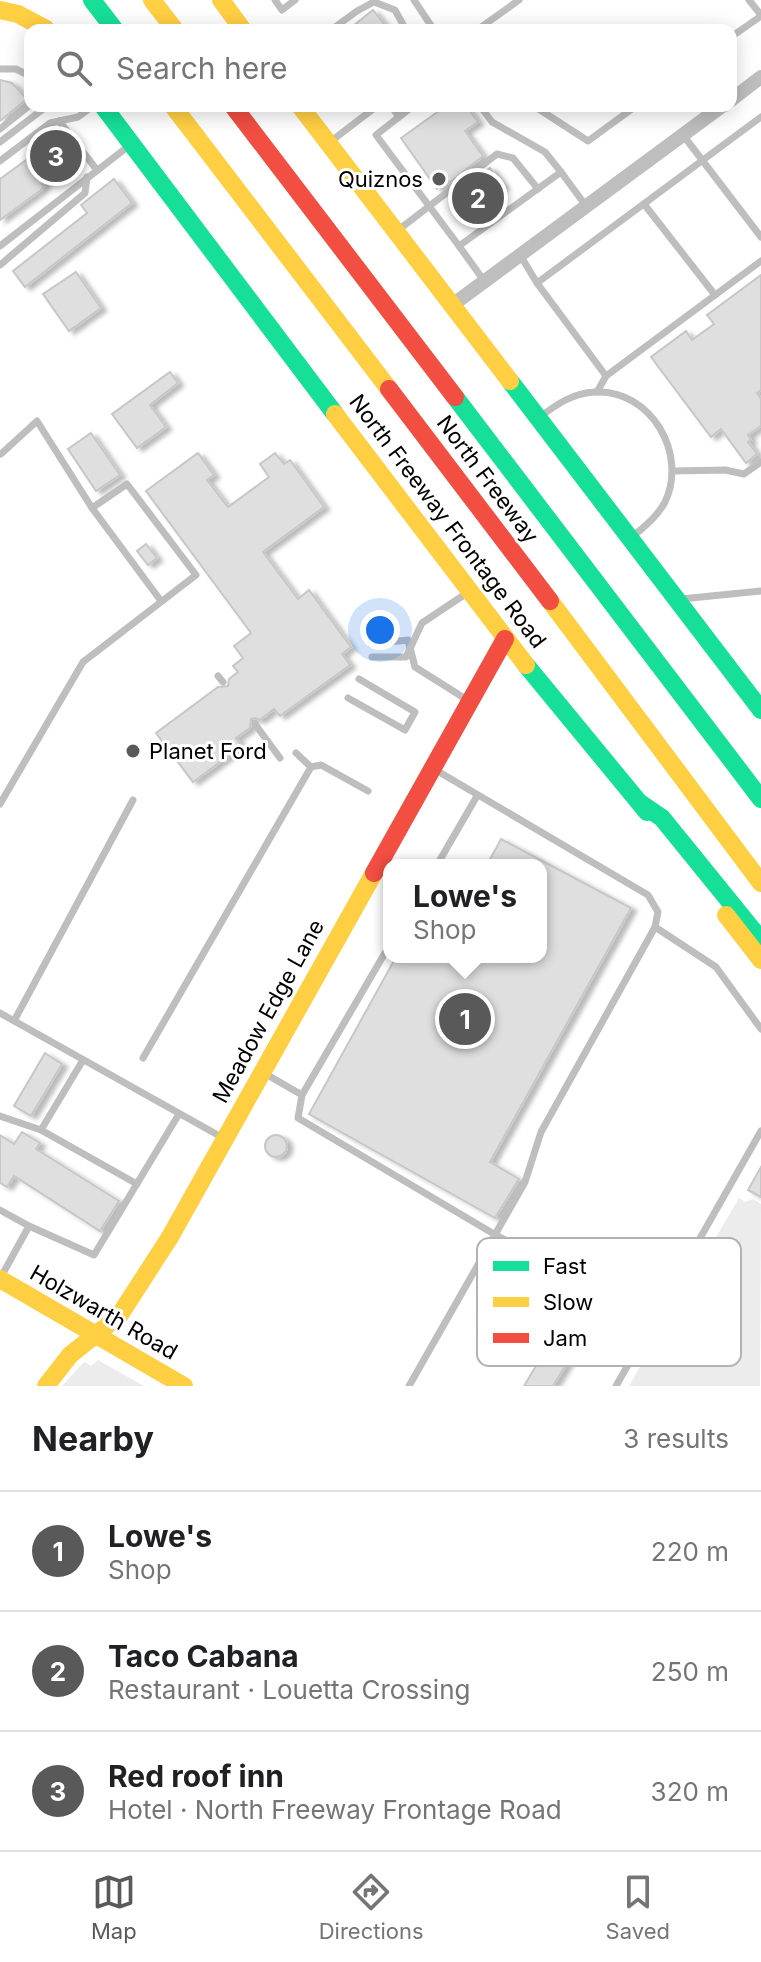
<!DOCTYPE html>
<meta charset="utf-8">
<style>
body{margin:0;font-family:Inter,sans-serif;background:#f6f6f6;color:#202124}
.you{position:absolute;left:380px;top:630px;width:28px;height:28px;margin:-20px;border:6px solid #fff;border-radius:50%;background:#1a73e8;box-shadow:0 0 0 12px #1a73e833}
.badge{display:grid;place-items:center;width:52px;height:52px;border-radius:50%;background:#595959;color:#fff;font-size:26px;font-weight:700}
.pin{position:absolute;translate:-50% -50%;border:4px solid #fff;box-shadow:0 2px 8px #0006}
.popup{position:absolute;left:383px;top:859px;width:164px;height:104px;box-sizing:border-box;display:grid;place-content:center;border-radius:16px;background:#fff;filter:drop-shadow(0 2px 6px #0005);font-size:26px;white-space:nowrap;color:#757577}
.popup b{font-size:30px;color:#202124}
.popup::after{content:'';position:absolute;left:50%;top:100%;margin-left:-16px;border:16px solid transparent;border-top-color:#fff}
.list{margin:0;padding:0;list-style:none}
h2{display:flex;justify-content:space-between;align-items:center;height:104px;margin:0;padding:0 32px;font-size:34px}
h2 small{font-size:26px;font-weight:400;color:#757577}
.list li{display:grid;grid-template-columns:52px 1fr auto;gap:24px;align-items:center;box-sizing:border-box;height:120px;padding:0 32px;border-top:2px solid #e0e0e0}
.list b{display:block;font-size:30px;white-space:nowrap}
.list p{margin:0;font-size:26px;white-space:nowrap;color:#757577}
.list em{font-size:26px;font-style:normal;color:#757577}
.icon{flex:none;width:44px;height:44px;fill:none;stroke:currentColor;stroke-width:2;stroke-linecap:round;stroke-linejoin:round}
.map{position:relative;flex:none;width:761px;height:1386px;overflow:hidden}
.search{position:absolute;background:#fff;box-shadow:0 4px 20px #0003;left:24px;right:24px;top:24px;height:88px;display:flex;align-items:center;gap:20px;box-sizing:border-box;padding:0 28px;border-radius:16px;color:#757577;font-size:30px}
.sheet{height:464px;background:#fff}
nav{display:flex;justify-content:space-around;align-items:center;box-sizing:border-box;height:112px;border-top:2px solid #e0e0e0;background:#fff;font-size:22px;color:#757577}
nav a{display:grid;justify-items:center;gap:4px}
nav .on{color:#595959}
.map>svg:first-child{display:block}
.green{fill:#ececec}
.building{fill:#dfdfdf;stroke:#c7c7c7;stroke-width:2;filter:url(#shadow)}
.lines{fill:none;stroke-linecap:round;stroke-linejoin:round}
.lane{stroke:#bebebe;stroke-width:7}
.street{stroke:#bebebe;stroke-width:14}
.fast{stroke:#16e098;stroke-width:18}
.slow{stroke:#ffcf43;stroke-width:18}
.jam{stroke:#f24e42;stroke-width:18}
.poi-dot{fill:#595959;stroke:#fff;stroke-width:3}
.labels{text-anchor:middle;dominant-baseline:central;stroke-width:6;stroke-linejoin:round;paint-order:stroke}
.poi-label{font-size:22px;fill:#000;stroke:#fff;text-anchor:end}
.street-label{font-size:22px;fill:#000;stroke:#fff}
.key{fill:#fff;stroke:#b2b2b2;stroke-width:2}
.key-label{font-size:22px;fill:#000}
</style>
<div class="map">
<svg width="761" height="1386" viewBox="0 0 761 1386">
<defs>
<filter id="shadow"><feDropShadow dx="5.5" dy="3" stdDeviation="2" flood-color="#0004"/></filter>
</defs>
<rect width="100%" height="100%" fill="#fff"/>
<!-- green -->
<g class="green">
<polygon points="739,1198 745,1202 753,1199 761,1204 760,1386 629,1386 663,1327 667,1325 697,1342 699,1336 669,1318"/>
<polygon points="98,1360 144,1386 62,1386 83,1363 85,1362 91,1366"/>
</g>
<!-- building -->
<g class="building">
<polygon points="373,10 389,30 348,30"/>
<polygon points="0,80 12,83 27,99 0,121"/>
<polygon points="446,106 466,106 478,122 465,131 483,156 449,183 448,181 437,189 401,138"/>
<polygon points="58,137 75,160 42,184 44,186 41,190 0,220 0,179"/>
<polygon points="490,168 503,186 494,193 496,196 465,218 453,200 458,196 456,194"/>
<polygon points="114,179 132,203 25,287 13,271 87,213 81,205"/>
<polygon points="76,272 101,308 69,331 43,294"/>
<polygon points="761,275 761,390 757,393 761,399 761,426 748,435 751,440 748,442 757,454 746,463 721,429 711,437 651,357 686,331 692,340 714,324 707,315"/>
<polygon points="170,372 178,383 150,405 166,427 137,448 112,414"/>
<polygon points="91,433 120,475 96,491 68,449"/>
<polygon points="198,453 214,475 207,480 228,507 269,477 260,464 275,453 284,464 290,460 324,507 263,552 298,599 309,590 351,647 342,654 350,665 280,716 274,709 260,720 255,718 251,719 250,728 236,738 242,746 193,782 156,733 218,687 228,686 229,679 238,672 233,666 243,658 234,646 251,633 146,491"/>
<polygon points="146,544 157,558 148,565 137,551"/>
<polygon points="501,839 631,908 490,1162 519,1179 495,1218 309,1114 396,957 541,957 541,865 487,865"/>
<polygon points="45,1053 62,1064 31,1116 14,1106"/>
<polygon points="22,1132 40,1143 36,1149 119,1201 100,1231 14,1176 7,1187 0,1183 0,1135 14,1144"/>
<circle cx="276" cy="1146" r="11"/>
<polygon points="761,1167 761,1197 748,1190"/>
<polygon points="559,1327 581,1340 553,1386 524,1386"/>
</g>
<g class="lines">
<!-- lane -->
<g class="lane">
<polyline points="275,0 282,10 295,0"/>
<polyline points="414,0 434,30"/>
<polyline points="749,0 761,15"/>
<polyline points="331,30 357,11 374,2 395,10 406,30"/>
<polyline points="477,30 519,0"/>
<polyline points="731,37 761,16"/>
<polyline points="0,69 16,69 30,76"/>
<polyline points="391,106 399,117"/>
<polyline points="413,106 376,135 459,246 561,172 545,152 492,122 480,106"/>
<polyline points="534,106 588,141 636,106"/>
<polyline points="59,121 74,140"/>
<polyline points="0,129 30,105"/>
<polyline points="683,135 761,237"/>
<polyline points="0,142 47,106"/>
<polyline points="330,142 377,106"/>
<polyline points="83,152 97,170"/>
<polyline points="0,161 50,123 78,117 93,106"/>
<polyline points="561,172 586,206"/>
<polyline points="644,204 715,295"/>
<polyline points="397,231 497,154 513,158 538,189"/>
<polyline points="0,246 130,145"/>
<polyline points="459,246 485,282"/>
<polyline points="520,255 537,283 606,376"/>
<polyline points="0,265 85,193 87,177"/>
<polyline points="537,283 761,117"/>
<polyline points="597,392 606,376 761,261"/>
<path d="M540,417C557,404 573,393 595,392C651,389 688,454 665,502C657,517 644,527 631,538"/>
<polyline points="1,454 37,421 92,508"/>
<polyline points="673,471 725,470 744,474 761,462"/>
<polyline points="681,599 761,591"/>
<polyline points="371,644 408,640 415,667 469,701"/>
<polyline points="372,657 406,657 422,623 467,593"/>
<polyline points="218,676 223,682"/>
<polyline points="348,698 405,730 415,712 359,679"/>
<polyline points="255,724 280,758"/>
<polyline points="296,753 311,767"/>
<polyline points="0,804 83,662 196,575 127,484 92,508 161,601"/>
<polyline points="437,865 477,796"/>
<polyline points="655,927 716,967 761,1029"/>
<polyline points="0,1013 225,1139"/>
<polyline points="14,1021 133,800"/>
<polyline points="143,1058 311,767 321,765 368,791"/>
<polyline points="264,1073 302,1095 389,946"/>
<polyline points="302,1095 298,1118 494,1234 655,1318"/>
<polyline points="0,1116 41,1130 83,1060"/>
<polyline points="41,1130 137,1184"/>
<polyline points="0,1210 29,1226"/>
<polyline points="1,1277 29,1226 94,1255 179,1114"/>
<polyline points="409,1386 525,1182 541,1132 655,927 658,912 648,895 434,769"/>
<polyline points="616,1386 761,1131"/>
</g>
<!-- street -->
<g class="street">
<polyline points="731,100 761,77"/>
<polyline points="451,306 722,106"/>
</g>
<!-- fast -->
<g class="fast">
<polyline points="92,0 115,30"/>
<polyline points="103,106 335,414"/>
<polyline points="510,381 761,710"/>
<polyline points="455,397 761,799"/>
<polyline points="526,665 647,812"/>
<polyline points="640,803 662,818 761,940"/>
</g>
<!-- slow -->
<g class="slow">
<polyline points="152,0 175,30"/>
<polyline points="221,0 243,30"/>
<polyline points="0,10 18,14 46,29"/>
<polyline points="173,106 389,389"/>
<polyline points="300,106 510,381"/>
<polyline points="335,414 526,665"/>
<polyline points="550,601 761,883"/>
<polyline points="726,915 761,960"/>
<polyline points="0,1279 184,1386"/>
<polyline points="46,1386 70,1355 119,1316 170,1237 374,873"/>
</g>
<!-- jam -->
<g class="jam">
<polyline points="233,106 455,397"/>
<polyline points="389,389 550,601"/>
<polyline points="374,873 505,639"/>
</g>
</g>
<!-- markers -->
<g class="poi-dot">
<circle cx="439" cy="179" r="8"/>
<circle cx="133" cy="751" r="8"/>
</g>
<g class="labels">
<!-- poi labels -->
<g class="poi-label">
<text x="423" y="179">Quiznos</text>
<text x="149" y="751" text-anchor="start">Planet Ford</text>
</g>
<!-- street labels -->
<g class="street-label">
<text transform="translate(488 479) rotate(53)">North Freeway</text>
<text transform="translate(448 521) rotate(53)">North Freeway Frontage Road</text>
<text transform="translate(268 1011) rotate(-61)">Meadow Edge Lane</text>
<text transform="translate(104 1312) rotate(30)">Holzwarth Road</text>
</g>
</g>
<!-- legend -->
<rect x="477" y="1238" width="264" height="128" rx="12" class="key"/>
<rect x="493" y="1261" width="36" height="10" fill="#16e098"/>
<rect x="493" y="1297" width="36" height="10" fill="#ffcf43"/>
<rect x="493" y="1333" width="36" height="10" fill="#f24e42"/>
<g class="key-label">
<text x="543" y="1274">Fast</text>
<text x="543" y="1310">Slow</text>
<text x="543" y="1346">Jam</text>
</g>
</svg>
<div class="you"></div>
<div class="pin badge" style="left:465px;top:1019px">1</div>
<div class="popup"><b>Lowe's</b>Shop</div>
<div class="pin badge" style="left:478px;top:198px">2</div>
<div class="pin badge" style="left:56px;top:156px">3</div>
<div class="search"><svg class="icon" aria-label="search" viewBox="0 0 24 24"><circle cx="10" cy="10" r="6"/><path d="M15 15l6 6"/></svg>Search here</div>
</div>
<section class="sheet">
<h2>Nearby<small>3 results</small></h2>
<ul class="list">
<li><span class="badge">1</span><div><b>Lowe's</b><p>Shop</p></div><em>220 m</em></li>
<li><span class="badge">2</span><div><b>Taco Cabana</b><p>Restaurant · Louetta Crossing</p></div><em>250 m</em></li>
<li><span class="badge">3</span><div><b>Red roof inn</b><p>Hotel · North Freeway Frontage Road</p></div><em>320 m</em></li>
</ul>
</section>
<nav>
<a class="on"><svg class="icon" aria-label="map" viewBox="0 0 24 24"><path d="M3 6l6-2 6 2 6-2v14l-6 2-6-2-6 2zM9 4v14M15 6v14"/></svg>Map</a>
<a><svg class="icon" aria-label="directions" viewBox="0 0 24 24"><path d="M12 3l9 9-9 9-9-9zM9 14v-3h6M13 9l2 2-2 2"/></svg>Directions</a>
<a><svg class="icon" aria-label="saved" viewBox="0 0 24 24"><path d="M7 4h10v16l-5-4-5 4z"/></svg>Saved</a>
</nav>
